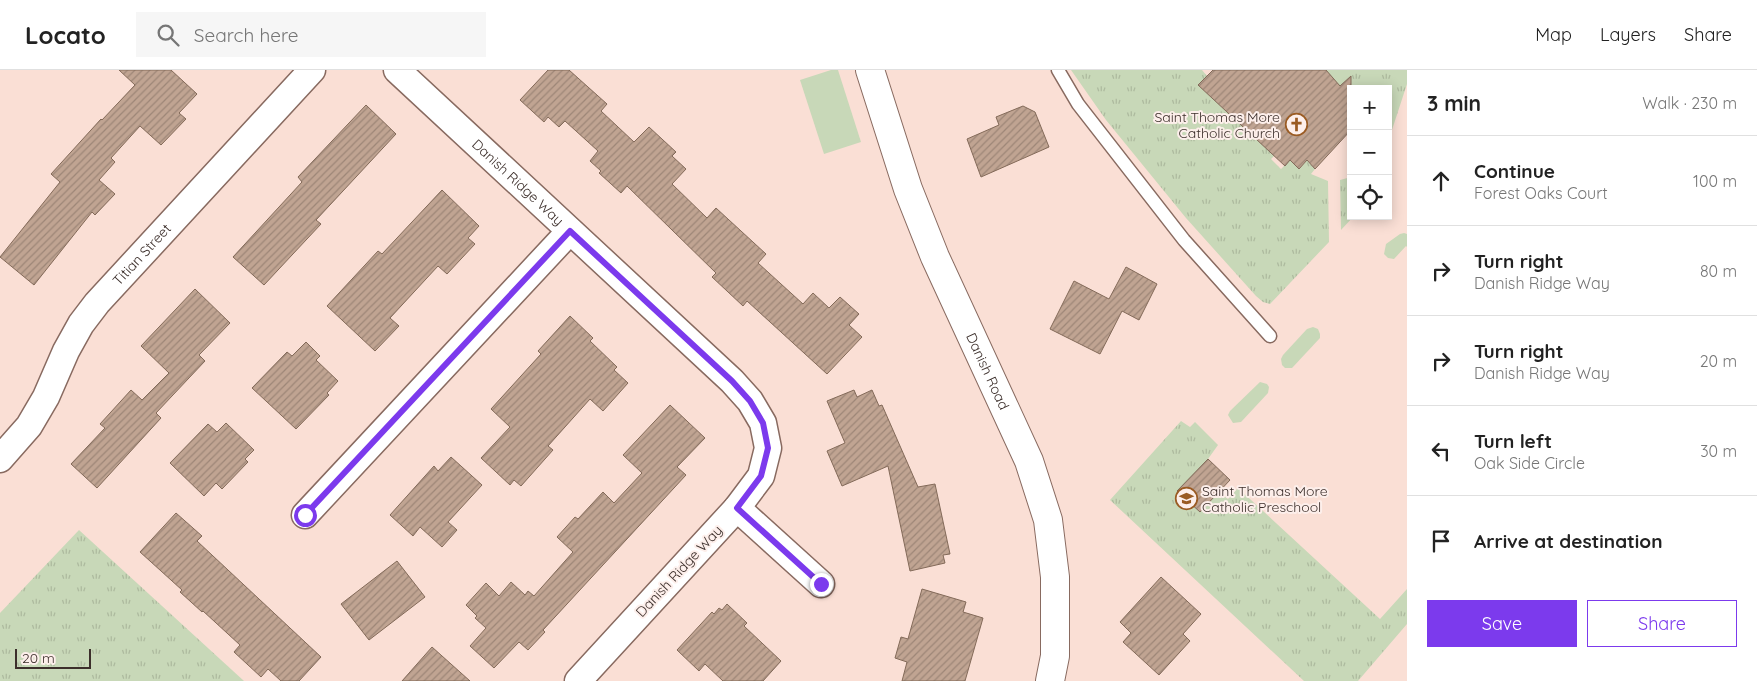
<!DOCTYPE html>
<meta charset="utf-8">
<style>
body{margin:0;font-family:Quicksand,sans-serif;background:#f6f6f6;color:#222}
.controls{position:absolute;right:15px;top:15px;display:grid;overflow:hidden;border-radius:0px;box-shadow:0 2px 12px #0003}
.controls button{width:45px;height:45px;display:grid;place-items:center;padding:0;border:0;border-bottom:1px solid #e0e0e0;background:#fff;color:#222;font:25px sans-serif}
.scale{position:absolute;left:15px;bottom:12px;width:76px;box-sizing:border-box;padding-left:5px;border:2px solid #3c2f2b;border-top:0;font-size:14px;line-height:18px;white-space:nowrap;color:#3c2f2b;-webkit-text-stroke:4px #fdefeb;paint-order:stroke}
.stop{position:absolute;width:15px;height:15px;margin:-11px;border:4px solid #7c3aed;border-radius:50%;background:#fff}
.stop.end{background:#7c3aed;border-color:#fff;box-shadow:0 1px 5px #0008}
.list{margin:0;padding:0;list-style:none}
h2{display:flex;justify-content:space-between;align-items:center;height:65px;margin:0;padding:0 20px;font-size:21px}
h2 small{font-size:16px;font-weight:400;color:#767676}
.list li{display:grid;grid-template-columns:32px 1fr auto;gap:15px;align-items:center;box-sizing:border-box;height:90px;padding:0 20px;border-top:1px solid #e0e0e0}
.list b{display:block;font-size:19px;white-space:nowrap}
.list p{margin:0;font-size:16px;white-space:nowrap;color:#767676}
.list em{font-size:16px;font-style:normal;color:#767676}
.actions{display:flex;gap:10px;padding:15px 20px}
.actions a{flex:1;padding:11px 0;border:1px solid #7c3aed;border-radius:0px;text-align:center;font-size:18px;color:#7c3aed}
.actions .main{background:#7c3aed;color:#fff}
.icon{flex:none;width:28px;height:28px;fill:none;stroke:currentColor;stroke-width:2;stroke-linecap:round;stroke-linejoin:round}
.map{position:relative;flex:none;width:1407px;height:611px;overflow:hidden}
header{display:flex;align-items:center;gap:30px;box-sizing:border-box;height:70px;padding:0 25px;background:#fff;border-bottom:1px solid #e0e0e0}
header strong{font-size:24px}
nav{display:flex;gap:28px;margin-inline-start:auto;font-size:18px}
.search{width:350px;height:45px;background:#f6f6f6;display:flex;align-items:center;gap:12px;box-sizing:border-box;padding:0 18px;border-radius:0px;color:#767676;font-size:19px}
main{display:flex}
aside{flex:1;background:#fff}
.map>svg:first-child{display:block}
.grass{fill:url(#grass-tufts)}
.garden{fill:#c8d8b8}
.building{fill:url(#building-hatch);stroke:#836a59}
.lines{fill:none;stroke-linecap:round;stroke-linejoin:round}
.lane-casing{stroke:#886a60;stroke-width:15}
.street-casing{stroke:#886a60;stroke-width:29}
.secondary-casing{stroke:#886a60;stroke-width:30}
.lane{stroke:#fff;stroke-width:12}
.street{stroke:#fff;stroke-width:26}
.secondary{stroke:#fff;stroke-width:28}
.route{stroke:#7c3aed;stroke-width:6}
.labels{text-anchor:middle;dominant-baseline:central;stroke-width:4;stroke-linejoin:round;paint-order:stroke}
.poi-label{font-size:14px;fill:#3c2f2b;stroke:#fdefeb;text-anchor:end}
.street-label{font-size:14px;fill:#3c2f2b;stroke:#fdefeb}
</style>
<header>
<strong>Locato</strong>
<div class="search"><svg class="icon" aria-label="search" viewBox="0 0 24 24"><circle cx="10" cy="10" r="6"/><path d="M15 15l6 6"/></svg>Search here</div>
<nav><a>Map</a><a>Layers</a><a>Share</a></nav>
</header>
<main>
<div class="map">
<svg width="1407" height="611" viewBox="0 0 1407 611">
<defs>
<pattern id="grass-tufts" width="24" height="20" patternUnits="userSpaceOnUse" patternTransform="scale(1.25)"><rect width="24" height="20" fill="#c8d8b8"/><path d="M3 7l-1-3M5 7V3M7 7l1-3M15 17l-1-3M17 17v-4M19 17l1-3" fill="none" stroke="#adba9e"/></pattern>
<pattern id="building-hatch" width="6" height="6" patternUnits="userSpaceOnUse" patternTransform="scale(1.25)"><rect width="6" height="6" fill="#c0a492"/><path d="M-1 1l2-2M0 6l6-6M5 7l2-2" fill="none" stroke="#9d8677"/></pattern>
</defs>
<rect width="100%" height="100%" fill="#fadfd5"/>
<!-- grass -->
<g class="grass">
<polygon points="1071,0 1202,0 1207,6 1199,14 1284,76 1271,89 1281,99 1290,90 1299,99 1307,90 1315,99 1311,104 1328,111 1329,172 1270,234 1263,232 1256,226 1186,148 1106,50"/>
<polygon points="1326,0 1407,0 1407,14 1389,69 1388,19 1353,19 1345,12 1334,23"/>
<polygon points="1351,107 1351,146 1354,146 1341,160 1340,110"/>
<polygon points="1181,351 1190,357 1195,352 1218,375 1208,389 1200,442 1219,422 1228,429 1237,419 1237,417 1380,549 1407,519 1407,554 1358,611 1304,611 1110,430"/>
<polygon points="79,460 244,611 0,611 0,543"/>
</g>
<!-- garden -->
<g class="garden">
<polygon points="831,0 838,0 861,72 824,84 800,10"/>
<polygon points="1404,163 1407,164 1407,177 1406,176 1394,189 1388,188 1384,184 1386,174 1400,164"/>
<polygon points="1313,257 1318,259 1320,264 1320,268 1292,298 1285,298 1282,295 1281,289 1283,285 1307,259"/>
<polygon points="1260,312 1267,314 1269,317 1268,323 1241,352 1233,353 1228,345 1230,341"/>
</g>
<!-- building -->
<g class="building">
<polygon points="119,0 171,0 197,24 179,43 186,49 161,75 140,56 111,88 115,92 99,110 115,124 95,145 92,142 34,215 0,187 60,112 51,104 101,49 102,50 135,15"/>
<polygon points="548,0 569,0 607,34 601,41 634,72 649,57 676,82 672,86 686,99 672,114 707,148 716,138 766,184 758,193 803,234 813,223 829,238 840,227 859,244 849,255 862,267 827,304 747,231 743,236 712,207 716,203 627,116 621,123 599,103 601,101 590,91 598,81 565,51 559,57 548,47 544,52 520,30"/>
<polygon points="1213,0 1326,0 1340,16 1351,6 1351,60 1315,99 1307,90 1299,99 1290,90 1285,96 1198,15"/>
<polygon points="366,35 396,64 316,150 321,154 264,215 233,187 302,112 298,107"/>
<polygon points="1023,36 1035,42 1049,77 981,107 967,69 999,55 996,47"/>
<polygon points="442,120 479,156 468,168 475,174 447,204 438,196 390,248 399,256 375,281 327,236 378,181 382,184"/>
<polygon points="1126,197 1157,214 1139,250 1122,241 1100,284 1050,259 1074,211 1109,229"/>
<polygon points="195,219 230,253 199,285 205,291 156,343 161,348 97,418 71,394 105,358 100,354 131,320 142,330 169,303 141,276"/>
<polygon points="570,246 593,268 590,271 617,297 614,300 628,313 603,341 590,329 548,376 553,380 521,416 514,410 510,415 481,388 510,357 491,339 541,284 538,281"/>
<polygon points="306,272 320,286 316,290 338,311 327,323 329,325 296,359 252,318 287,282 292,286"/>
<polygon points="854,320 857,327 872,320 879,336 882,335 918,417 935,414 950,484 943,485 945,493 910,501 888,396 842,416 827,381 845,373 827,331"/>
<polygon points="670,335 705,368 677,397 686,405 543,560 545,562 528,580 519,572 494,598 470,576 486,558 475,548 477,546 466,535 486,513 499,526 511,512 525,525 528,521 534,526 573,482 557,467 575,447 578,449 603,422 614,433 642,403 623,385"/>
<polygon points="226,353 254,380 245,389 248,392 222,419 216,413 204,426 170,393 208,354 217,362"/>
<polygon points="451,387 482,415 448,452 457,460 442,477 420,457 413,466 390,445 434,396 438,401"/>
<polygon points="1208,389 1230,410 1200,442 1177,421"/>
<polygon points="176,443 202,466 197,471 321,587 299,611 281,611 268,599 261,607 234,582 240,575 203,541 202,542 180,522 182,520 140,482"/>
<polygon points="397,491 425,527 369,570 341,534"/>
<polygon points="1161,507 1201,544 1183,564 1190,571 1159,605 1123,572 1131,563 1120,552"/>
<polygon points="922,519 966,532 963,542 983,548 965,611 902,611 907,592 895,588 901,567 908,569"/>
<polygon points="727,534 747,553 744,556 781,591 763,611 723,611 705,594 699,601 677,580 712,542 714,544 719,538 722,540"/>
<polygon points="432,577 470,611 402,611"/>
</g>
<g class="lines">
<defs>
<polyline id="lane" points="1058,0 1078,34 1184,170 1270,266"/>
<g id="street">
<path id="s1" d="M397,0L732,311L750,331L763,353L768,378L761,406L737,438L578,611"/>
<path id="s2" d="M0,389L29,356L46,327L66,281L81,254L97,233L312,0"/>
<polyline points="737,438 821,514"/>
<polyline points="305,445 570,161"/>
</g>
<g id="secondary">
<path id="s3" d="M870,0L908,119L935,187L1029,391L1048,450L1055,507V586L1050,611"/>
</g>
</defs>
<!-- lane casing -->
<use href="#lane" class="lane-casing"/>
<!-- street casing -->
<use href="#street" class="street-casing"/>
<!-- secondary casing -->
<use href="#secondary" class="secondary-casing"/>
<!-- lane -->
<use href="#lane" class="lane"/>
<!-- street -->
<use href="#street" class="street"/>
<!-- secondary -->
<use href="#secondary" class="secondary"/>
</g>
<g class="lines">
<!-- route -->
<polyline class="route" points="305,445 570,161 732,311 750,331 763,353 768,378 761,406 737,438 821,514"/>
</g>
<!-- icons -->
<defs>
<symbol id="church-ring" viewBox="-11 -11 22 22"><circle r="9.5" fill="#fdefeb" stroke="#9a5b23" stroke-width="1.5"/><path d="M-1.2-6h2.4v3.5h3.3v2.4h-3.3V6h-2.4V-.1h-3.3v-2.4h3.3Z" fill="#9a5b23"/></symbol>
<symbol id="school-ring" viewBox="-11 -11 22 22"><circle r="9.5" fill="#fdefeb" stroke="#9a5b23" stroke-width="1.5"/><path d="M0-5L7-2L0 1L-7-2ZM-4 1L0 2.5L4 1V4Q0 6-4 4Z" fill="#9a5b23"/></symbol>
</defs>
<g fill-rule="evenodd">
<use href="#church-ring" x="1284" y="42" width="25" height="25"/>
<use href="#school-ring" x="1174" y="416" width="25" height="25"/>
</g>
<g class="labels">
<!-- poi labels -->
<g class="poi-label">
<text x="1280" y="47">Saint Thomas More<tspan x="1280" dy="16">Catholic Church</tspan></text>
<text x="1202" y="421" text-anchor="start">Saint Thomas More<tspan x="1202" dy="16">Catholic Preschool</tspan></text>
</g>
<!-- street labels -->
<g class="street-label">
<text stroke="none"><textPath href="#s1" startOffset="165">Danish Ridge Way</textPath></text>
<text stroke="none"><textPath href="#s2" startOffset="251">Titian Street</textPath></text>
<text stroke="none"><textPath href="#s3" startOffset="324">Danish Road</textPath></text>
<text transform="translate(679 501) rotate(-47)">Danish Ridge Way</text>
</g>
</g>
</svg>
<div class="controls">
<button>+</button>
<button>−</button>
<button><svg class="icon" aria-label="locate" viewBox="0 0 24 24"><circle cx="12" cy="12" r="6"/><path d="M12 2v4M12 18v4M2 12h4M18 12h4"/></svg></button>
</div>
<div class="scale">20 m</div>
<div class="stop" style="left:305px;top:445px"></div>
<div class="stop end" style="left:821px;top:514px"></div>
</div>
<aside>
<h2>3 min<small>Walk · 230 m</small></h2>
<ul class="list">
<li><svg class="icon" aria-label="ahead" viewBox="0 0 24 24"><path d="M12 20V5M6 11l6-6 6 6"/></svg><div><b>Continue</b><p>Forest Oaks Court</p></div><em>100 m</em></li>
<li><svg class="icon" aria-label="right" viewBox="0 0 24 24"><path d="M7 20v-9h11M14 6l5 5-5 5"/></svg><div><b>Turn right</b><p>Danish Ridge Way</p></div><em>80 m</em></li>
<li><svg class="icon" aria-label="right" viewBox="0 0 24 24"><path d="M7 20v-9h11M14 6l5 5-5 5"/></svg><div><b>Turn right</b><p>Danish Ridge Way</p></div><em>20 m</em></li>
<li><svg class="icon" aria-label="left" viewBox="0 0 24 24"><path d="M17 20v-9H6M10 6l-5 5 5 5"/></svg><div><b>Turn left</b><p>Oak Side Circle</p></div><em>30 m</em></li>
<li><svg class="icon" aria-label="arrive" viewBox="0 0 24 24"><path d="M6 21V4h12l-3 4 3 4H6"/></svg><div><b>Arrive at destination</b></div></li>
</ul>
<div class="actions"><a class="main">Save</a><a>Share</a></div>
</aside>
</main>
